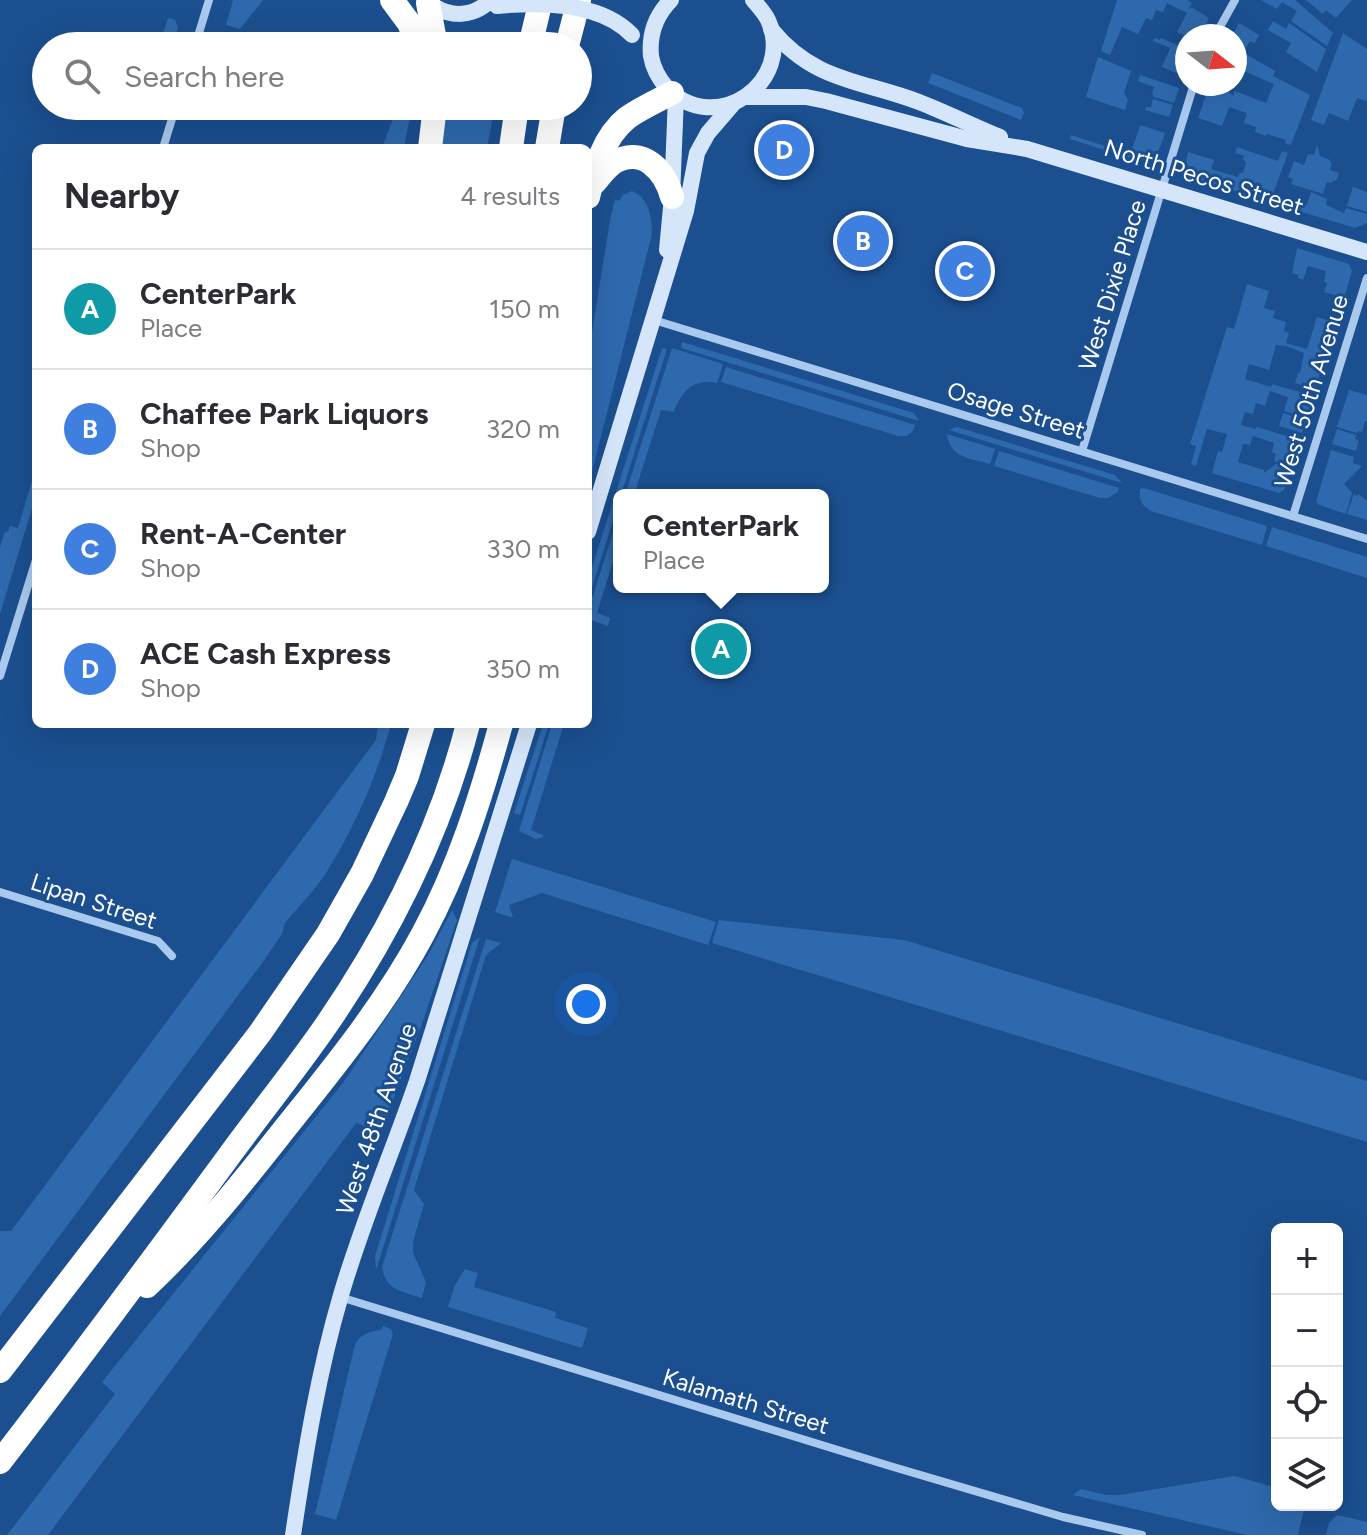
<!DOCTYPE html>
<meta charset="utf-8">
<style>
body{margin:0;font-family:Figtree,sans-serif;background:#f7f7f7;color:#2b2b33}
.controls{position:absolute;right:24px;bottom:24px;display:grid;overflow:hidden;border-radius:12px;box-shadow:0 8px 32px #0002}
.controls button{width:72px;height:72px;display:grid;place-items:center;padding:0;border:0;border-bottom:2px solid #e1e1e2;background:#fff;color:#2b2b33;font:40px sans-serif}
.compass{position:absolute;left:1175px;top:24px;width:72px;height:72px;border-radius:50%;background:#fff;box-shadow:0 8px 32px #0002;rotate:107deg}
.you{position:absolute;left:586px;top:1004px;width:28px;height:28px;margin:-20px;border:6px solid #fff;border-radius:50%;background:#1a73e8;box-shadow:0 0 0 12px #1a73e833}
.badge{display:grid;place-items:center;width:52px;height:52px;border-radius:50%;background:#ea580c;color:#fff;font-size:26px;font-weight:700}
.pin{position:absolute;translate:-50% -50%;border:4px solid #fff;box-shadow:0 2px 8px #0006}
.popup{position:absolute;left:613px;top:489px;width:216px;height:104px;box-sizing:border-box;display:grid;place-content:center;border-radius:12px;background:#fff;filter:drop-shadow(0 2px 6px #0005);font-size:26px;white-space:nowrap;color:#7c7c81}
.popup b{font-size:30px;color:#2b2b33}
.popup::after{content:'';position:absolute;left:50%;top:100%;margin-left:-16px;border:16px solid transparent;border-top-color:#fff}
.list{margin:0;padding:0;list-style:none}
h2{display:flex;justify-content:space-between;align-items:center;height:104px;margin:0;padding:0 32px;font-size:34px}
h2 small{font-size:26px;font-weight:400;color:#7c7c81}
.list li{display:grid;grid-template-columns:52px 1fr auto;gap:24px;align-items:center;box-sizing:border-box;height:120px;padding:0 32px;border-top:2px solid #e1e1e2}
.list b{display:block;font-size:30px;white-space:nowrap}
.list p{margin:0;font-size:26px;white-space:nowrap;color:#7c7c81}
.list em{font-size:26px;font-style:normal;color:#7c7c81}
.icon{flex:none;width:44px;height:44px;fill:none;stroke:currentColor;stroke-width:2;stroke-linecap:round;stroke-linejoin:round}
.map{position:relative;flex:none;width:1367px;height:1535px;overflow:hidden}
.search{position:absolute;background:#fff;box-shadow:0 8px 32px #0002;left:32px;top:32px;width:560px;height:88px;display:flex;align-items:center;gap:20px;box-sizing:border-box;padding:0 28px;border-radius:44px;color:#7c7c81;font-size:30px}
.panel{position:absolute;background:#fff;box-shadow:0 8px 32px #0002;left:32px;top:144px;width:560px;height:584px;border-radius:12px}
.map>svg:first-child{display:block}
.green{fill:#2e69ad}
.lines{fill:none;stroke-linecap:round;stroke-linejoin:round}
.street{stroke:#a9c9ee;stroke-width:8}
.secondary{stroke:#d6e6fa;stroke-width:16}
.highway{stroke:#fff;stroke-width:24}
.secondary-bridge{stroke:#d6e6fa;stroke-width:16}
.labels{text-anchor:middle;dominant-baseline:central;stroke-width:6;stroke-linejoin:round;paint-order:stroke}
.street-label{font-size:24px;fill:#fff;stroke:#1b4f8f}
</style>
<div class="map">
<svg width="1367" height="1535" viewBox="0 0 1367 1535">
<rect width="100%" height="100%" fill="#1b4f8f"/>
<!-- green -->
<g class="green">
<polygon points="233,0 263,0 240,29 226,25"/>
<polygon points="1117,0 1187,0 1192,3 1188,10 1191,7 1209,18 1200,36 1187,37 1177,32 1187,13 1167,3 1163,12 1156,10 1152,20 1146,18 1138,34 1122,27 1110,55 1101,51"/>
<polygon points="1261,0 1295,0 1333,33 1327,46 1291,21 1297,11 1282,2 1277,9"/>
<polygon points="1306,0 1352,0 1336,18 1326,10 1323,14"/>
<polygon points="168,18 175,20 178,27 172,46 159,46"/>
<polygon points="1273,21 1286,29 1289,23 1326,49 1317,72 1286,52 1291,43 1268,30"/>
<polygon points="1239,23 1259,35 1255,43 1250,41 1246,48 1235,42 1235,36 1232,36"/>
<polygon points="1343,33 1367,49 1367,99 1366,101 1357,98 1348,121 1329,113 1324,125 1311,120"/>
<polygon points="1155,38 1160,40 1161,38 1187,49 1187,67 1183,76 1162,67 1170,48 1153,41"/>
<polygon points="1235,44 1245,50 1244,53 1275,71 1273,76 1310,95 1291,145 1285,143 1286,140 1267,134 1266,136 1255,132 1256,127 1244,123 1247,113 1229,107 1222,126 1198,118 1210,84 1227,84 1227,90 1233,96 1235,91 1266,103 1274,84 1242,70 1239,77 1235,75 1235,66 1239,68 1241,63 1235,59"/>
<polygon points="1098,57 1131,71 1124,93 1128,100 1125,110 1086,97"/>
<polygon points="932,73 1022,108 1024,113 1021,120 928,83"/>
<polygon points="1140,75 1179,88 1174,103 1154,97 1152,94 1154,87 1138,81"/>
<polygon points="1153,99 1173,105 1169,117 1145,110 1146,107 1151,107"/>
<polygon points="363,106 412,106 404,148 382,148 394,116"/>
<polygon points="443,106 495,106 487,148 437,148"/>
<path d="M1140,125L1165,133C1160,149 1158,158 1139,161L1070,139L1071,135L1111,148L1113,144L1132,150Z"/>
<polygon points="1317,145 1320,156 1330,160 1330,162 1332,163 1330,170 1339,173 1336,181 1334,180 1332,183 1327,182 1323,194 1291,184 1293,179 1288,177 1294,161 1304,165 1308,154 1314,155"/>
<polygon points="1237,147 1278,161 1282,151 1288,153 1270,202 1191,177 1185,168 1188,152 1214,160 1211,169 1238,177 1240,173 1243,173 1246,162 1243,160 1244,156 1235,153"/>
<polygon points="1353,187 1367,192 1367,212 1347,206"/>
<path d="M632,191C649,198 652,217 652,234L588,488V357L610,220L615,199L619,201L623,195Z"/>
<polygon points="1311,192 1327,199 1326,205 1344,213 1346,208 1367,214 1367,223 1355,228 1282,206 1285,198 1307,205"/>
<polygon points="1297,248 1349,264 1352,271 1344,298 1324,292 1327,283 1324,282 1326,271 1308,266 1303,280 1298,278 1298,275 1292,273"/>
<polygon points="1247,284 1269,291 1264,308 1275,311 1273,318 1286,322 1284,331 1289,333 1286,343 1307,349 1317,317 1336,323 1315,389 1295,383 1298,373 1300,373 1304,353 1286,346 1276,345 1269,370 1249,364 1245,379 1271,387 1272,384 1313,396 1306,418 1284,411 1288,397 1270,391 1265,406 1256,403 1253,414 1245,412 1241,425 1255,429 1257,427 1300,440 1292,466 1274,461 1276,454 1272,452 1274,443 1253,436 1250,445 1243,444 1238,462 1264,470 1264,473 1276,464 1291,469 1284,490 1279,493 1212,473 1218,451 1222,452 1227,434 1207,429 1196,466 1191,464 1196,446 1190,444 1227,327 1234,329"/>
<polygon points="682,342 914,413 919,421 681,348"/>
<polygon points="662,348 667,349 621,495 619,495 619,502 588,600 588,580"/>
<path d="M672,348L723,364L717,383C694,378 681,391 674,412L661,410L634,495H625Z"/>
<polygon points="726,367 915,425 913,431 907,436 898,436 721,382"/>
<polygon points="1349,390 1367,395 1367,421 1365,421 1362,432 1358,431 1357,433 1337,427"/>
<polygon points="1283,413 1306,420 1302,433 1279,426"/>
<polygon points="957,427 1115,475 1122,483 949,430"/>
<polygon points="1337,429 1356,435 1355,439 1359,441 1356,451 1332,444"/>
<path d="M947,434L995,449L990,464C970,458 950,458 947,434Z"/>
<polygon points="1331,450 1354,457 1353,463 1362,466 1344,484 1352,493 1346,514 1319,505 1316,502"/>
<polygon points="999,451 1119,488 1118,492 1108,498 1100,498 994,466"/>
<polygon points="36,467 36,495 0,614 0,547 5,532 8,532 10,526 18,528"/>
<path d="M1144,488L1267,526L1262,545L1151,511C1141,505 1139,500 1140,489Z"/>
<polygon points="1354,494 1356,496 1359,494 1367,501 1367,520 1347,514"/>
<polygon points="619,514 619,542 597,613 610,618 608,626 588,619 588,611"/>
<polygon points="1272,527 1367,557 1367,578 1266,546"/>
<path d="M378,724H391C379,770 357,822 332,863C320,885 301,904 285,923L282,934L265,959L0,1316V1231H11L376,740Z"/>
<polygon points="543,724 549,724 520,815 514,813"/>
<polygon points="552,724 564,724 531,830 543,835 543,837 536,839 519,831"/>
<polygon points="512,859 716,922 708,945 542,893 509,905 513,918 495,912"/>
<polygon points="452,910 457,920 422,1024 382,1129 377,1131 356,1123 48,1535 7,1535 115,1394 102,1382 343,1083 427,957"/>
<polygon points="719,920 904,940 1367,1081 1367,1142 712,943"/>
<polygon points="480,937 380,1258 376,1270 375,1256 472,943"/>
<path d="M486,939L501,943L486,955L414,1190L424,1204L413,1242V1253L426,1282L422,1298C403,1292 385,1290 382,1267Z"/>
<polygon points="465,1269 478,1273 474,1287 556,1312 555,1318 588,1328 582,1348 448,1307 455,1285"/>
<path d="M383,1326L391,1329L393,1334L336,1520L315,1514L355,1344C361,1334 370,1331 381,1330Z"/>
<polygon points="1234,1476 1277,1488 1277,1505 1305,1505 1298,1535 1247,1535 1073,1495 1081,1489 1106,1495 1120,1495"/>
<polygon points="1337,1515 1367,1522 1367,1535 1326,1535 1329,1523"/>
</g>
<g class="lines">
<!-- street -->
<g class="street">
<polyline points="1215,36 1235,0"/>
<polyline points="195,46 209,0"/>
<polyline points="163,148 176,106"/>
<polyline points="654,320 1367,539"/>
<polyline points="1082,451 1194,84"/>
<polyline points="1293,516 1367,278"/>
<polyline points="0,676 36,560"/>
<polyline points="0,892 158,941 172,956"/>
<polyline points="340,1297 890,1466 1063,1517 1142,1535"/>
</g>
<!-- secondary -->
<g class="secondary">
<path d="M426,0C446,18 471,19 491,0"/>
<path d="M671,0C656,15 649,34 651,56C653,68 659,79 667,88C715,138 796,82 768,20C764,12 758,6 753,0"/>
<path d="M771,29C814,82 861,80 919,102C947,113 973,126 1000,137"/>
<polyline points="746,97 806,97 826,101 967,139 1027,149 1367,252"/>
<polyline points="667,250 672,197 676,96"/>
<polyline points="588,532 686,211 697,153 708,133 733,104"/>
<path d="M293,1535C305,1455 318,1373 341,1295C362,1223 392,1153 417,1081L529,724"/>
</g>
<!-- highway -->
<g class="highway">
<polyline points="392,0 409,23 418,46"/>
<polyline points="428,3 436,46"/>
<polyline points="530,46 541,0"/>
<polyline points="567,46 579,0"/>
<polyline points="430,148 435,106"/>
<polyline points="511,148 517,106"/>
<polyline points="547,148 554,106"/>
<path d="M595,182C600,176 606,168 613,163C643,145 665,171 672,197"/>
<path d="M588,197C595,169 603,137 627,118C641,108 657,101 672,93"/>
<path d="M147,1286C196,1240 238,1188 279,1136C330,1072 384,1007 423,934C459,867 481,797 501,724"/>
<polyline points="0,1371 260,1033 328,934 362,874 396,802 407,776 423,724"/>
<path d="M0,1462C78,1361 154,1258 229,1156C261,1112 296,1069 327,1024C390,932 440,833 468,724"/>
</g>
<!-- secondary-bridge -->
<path class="secondary-bridge" d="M497,6C539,2 601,2 632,35"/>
</g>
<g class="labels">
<!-- street labels -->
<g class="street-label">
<text transform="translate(1204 177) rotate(17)">North Pecos Street</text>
<text transform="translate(1112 285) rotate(-73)">West Dixie Place</text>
<text transform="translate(1311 391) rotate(-73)">West 50th Avenue</text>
<text transform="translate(1016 410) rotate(17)">Osage Street</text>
<text transform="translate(94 901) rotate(18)">Lipan Street</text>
<text transform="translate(376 1119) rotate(-71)">West 48th Avenue</text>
<text transform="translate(746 1401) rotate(17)">Kalamath Street</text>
</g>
</g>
</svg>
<div class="controls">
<button>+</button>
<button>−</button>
<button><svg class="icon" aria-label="locate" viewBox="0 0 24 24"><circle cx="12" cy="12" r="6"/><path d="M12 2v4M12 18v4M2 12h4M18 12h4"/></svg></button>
<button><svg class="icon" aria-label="layers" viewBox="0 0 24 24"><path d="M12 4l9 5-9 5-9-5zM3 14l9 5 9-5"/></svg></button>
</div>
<svg class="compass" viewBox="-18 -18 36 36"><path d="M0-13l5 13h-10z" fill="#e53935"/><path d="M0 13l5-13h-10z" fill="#7c7c81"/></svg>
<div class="you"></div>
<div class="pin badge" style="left:721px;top:649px;background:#0f9aa8">A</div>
<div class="popup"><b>CenterPark</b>Place</div>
<div class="pin badge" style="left:863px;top:241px;background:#3f7fe0">B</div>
<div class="pin badge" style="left:965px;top:271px;background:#3f7fe0">C</div>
<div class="pin badge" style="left:784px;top:150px;background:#3f7fe0">D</div>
<div class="search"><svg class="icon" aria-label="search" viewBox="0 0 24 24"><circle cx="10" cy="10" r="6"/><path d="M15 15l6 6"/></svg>Search here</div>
<section class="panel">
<h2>Nearby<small>4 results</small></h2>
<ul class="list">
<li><span class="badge" style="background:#0f9aa8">A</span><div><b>CenterPark</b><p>Place</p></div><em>150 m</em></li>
<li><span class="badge" style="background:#3f7fe0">B</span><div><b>Chaffee Park Liquors</b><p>Shop</p></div><em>320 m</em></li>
<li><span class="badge" style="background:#3f7fe0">C</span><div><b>Rent-A-Center</b><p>Shop</p></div><em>330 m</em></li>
<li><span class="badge" style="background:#3f7fe0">D</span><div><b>ACE Cash Express</b><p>Shop</p></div><em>350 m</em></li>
</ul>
</section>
</div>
